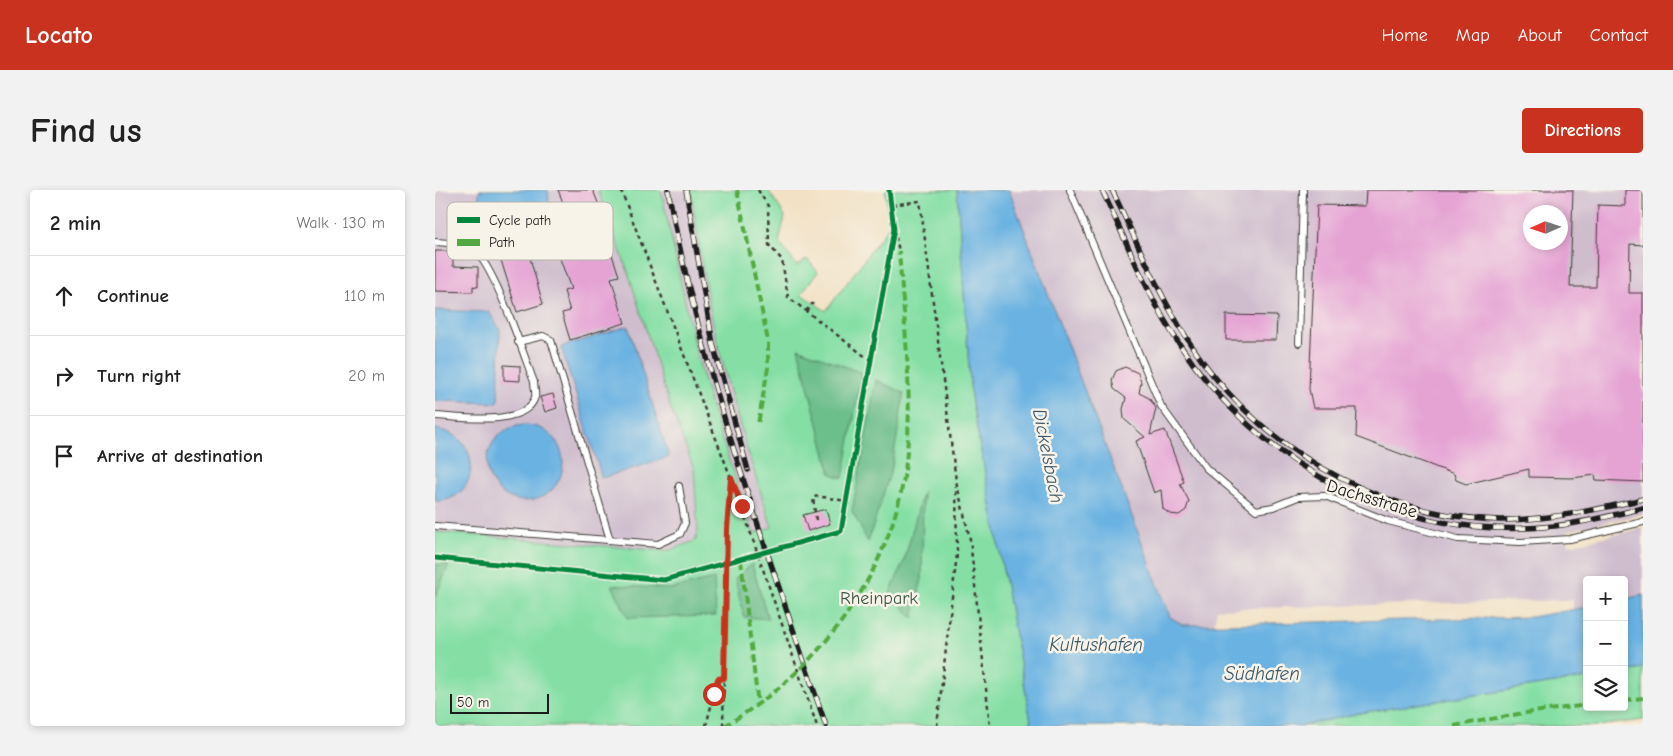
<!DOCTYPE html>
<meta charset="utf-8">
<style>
body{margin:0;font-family:"Comic Neue",sans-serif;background:#f2f2f2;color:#222}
.controls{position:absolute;right:15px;bottom:15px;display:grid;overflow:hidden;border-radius:5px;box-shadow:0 2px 8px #0003}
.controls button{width:45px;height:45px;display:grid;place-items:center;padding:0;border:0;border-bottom:1px solid #e0e0e0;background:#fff;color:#222;font:25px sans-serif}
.compass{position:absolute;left:1088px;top:15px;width:45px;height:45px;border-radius:50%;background:#fff;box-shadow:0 2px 8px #0003;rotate:267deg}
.scale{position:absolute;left:15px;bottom:12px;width:99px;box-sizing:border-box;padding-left:5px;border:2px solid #1c1c1c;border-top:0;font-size:14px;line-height:18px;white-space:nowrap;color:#1c1c1c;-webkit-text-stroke:4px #f7f3e8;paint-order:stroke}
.stop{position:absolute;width:15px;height:15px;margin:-11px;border:4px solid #c8321e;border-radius:50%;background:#fff}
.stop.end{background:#c8321e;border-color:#fff;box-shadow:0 1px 5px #0008}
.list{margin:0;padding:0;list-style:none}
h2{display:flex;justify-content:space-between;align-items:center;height:65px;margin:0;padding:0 20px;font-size:21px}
h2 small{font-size:16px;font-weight:400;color:#767676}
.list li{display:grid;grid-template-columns:32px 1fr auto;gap:15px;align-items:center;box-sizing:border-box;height:80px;padding:0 20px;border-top:1px solid #e0e0e0}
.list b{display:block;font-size:19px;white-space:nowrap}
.list em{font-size:16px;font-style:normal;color:#767676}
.icon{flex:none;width:28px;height:28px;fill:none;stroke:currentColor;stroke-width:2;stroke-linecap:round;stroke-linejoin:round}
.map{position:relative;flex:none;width:1208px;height:536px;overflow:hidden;border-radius:5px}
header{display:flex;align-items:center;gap:30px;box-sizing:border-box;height:70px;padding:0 25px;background:#c8321e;color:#fff}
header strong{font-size:24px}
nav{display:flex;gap:28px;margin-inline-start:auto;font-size:18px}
.intro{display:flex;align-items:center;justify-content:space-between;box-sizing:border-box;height:120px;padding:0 30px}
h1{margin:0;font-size:35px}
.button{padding:12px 22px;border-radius:5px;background:#c8321e;color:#fff;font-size:18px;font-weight:700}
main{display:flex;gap:30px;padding:0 30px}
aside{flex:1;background:#fff;border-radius:5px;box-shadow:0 2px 8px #0003}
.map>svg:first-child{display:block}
.industrial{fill:#cfbdce;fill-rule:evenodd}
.green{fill:#85dfa5;stroke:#507e60}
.forest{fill:#6cbe8a;stroke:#446d53}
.water{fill:#6bb2e2;stroke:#44677f}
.building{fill:#e5a3d4;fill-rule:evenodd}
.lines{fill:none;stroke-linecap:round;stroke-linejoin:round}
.lane-casing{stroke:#3c3a35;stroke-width:8}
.path{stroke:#3c3a35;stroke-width:2.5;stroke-dasharray:4 4;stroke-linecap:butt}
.lane{stroke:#fff;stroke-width:6}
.rail-casing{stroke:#1c1c1c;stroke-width:5.5}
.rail{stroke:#f7f3e8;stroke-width:4;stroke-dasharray:11;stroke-linecap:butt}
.quiet{stroke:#52a943;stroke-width:4;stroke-dasharray:8 4;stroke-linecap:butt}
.cycleway-casing{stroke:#f7f3e8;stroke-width:8}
.cycleway{stroke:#00873e;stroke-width:5}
.route{stroke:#c8321e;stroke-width:6}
.labels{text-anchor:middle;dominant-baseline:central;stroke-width:5;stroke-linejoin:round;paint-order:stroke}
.street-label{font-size:18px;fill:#1c1c1c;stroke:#f7f3e8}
.park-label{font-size:18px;fill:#3c5645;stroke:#f7f3e8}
.water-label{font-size:19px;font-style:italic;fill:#3c586b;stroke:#f7f3e8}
.key{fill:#f7f3e8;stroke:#b5b2ab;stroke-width:1}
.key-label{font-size:14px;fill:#1c1c1c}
</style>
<header>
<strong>Locato</strong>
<nav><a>Home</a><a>Map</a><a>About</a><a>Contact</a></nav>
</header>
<div class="intro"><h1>Find us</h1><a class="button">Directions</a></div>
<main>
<aside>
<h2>2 min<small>Walk · 130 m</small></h2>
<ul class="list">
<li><svg class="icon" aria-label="ahead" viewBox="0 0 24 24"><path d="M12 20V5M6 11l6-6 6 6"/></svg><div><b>Continue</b></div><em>110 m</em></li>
<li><svg class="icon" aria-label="right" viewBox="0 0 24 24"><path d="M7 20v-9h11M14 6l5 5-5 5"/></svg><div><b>Turn right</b></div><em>20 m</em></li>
<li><svg class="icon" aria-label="arrive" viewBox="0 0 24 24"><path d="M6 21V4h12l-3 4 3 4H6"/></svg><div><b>Arrive at destination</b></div></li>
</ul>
</aside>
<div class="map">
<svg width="1208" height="536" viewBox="0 0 1208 536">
<rect width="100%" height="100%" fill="#f7f3e8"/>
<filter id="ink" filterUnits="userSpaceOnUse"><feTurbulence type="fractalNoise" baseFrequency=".02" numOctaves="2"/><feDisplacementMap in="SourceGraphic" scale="10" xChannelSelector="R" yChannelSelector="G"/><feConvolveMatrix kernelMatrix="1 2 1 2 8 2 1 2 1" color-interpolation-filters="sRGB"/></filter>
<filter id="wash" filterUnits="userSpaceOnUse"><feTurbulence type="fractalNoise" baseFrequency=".0096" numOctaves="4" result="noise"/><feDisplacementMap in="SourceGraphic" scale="20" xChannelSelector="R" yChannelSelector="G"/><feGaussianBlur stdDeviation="1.12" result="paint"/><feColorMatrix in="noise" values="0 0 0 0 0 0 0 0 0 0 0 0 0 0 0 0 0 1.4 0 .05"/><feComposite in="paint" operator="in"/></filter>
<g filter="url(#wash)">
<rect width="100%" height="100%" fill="#f2e1c5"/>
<!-- industrial -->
<g class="industrial">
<polygon points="0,0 163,0 192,79 235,216 259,279 263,342 260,351 232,361 0,342"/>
<polygon points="226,0 256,0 268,79 282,153 318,280 337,337 319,344 278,223 260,158"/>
<path d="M574,0H1208V324L1132,341L1134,355L1208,338V405L1189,409V390H1152V417L1138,419V410L782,419L779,434L748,435L735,427ZM1096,22H1126V52H1096Z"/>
</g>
<!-- green -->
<g class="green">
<path d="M163,0H226L260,158L278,223L319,344L337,337C317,277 298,216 283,154C270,103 263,51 256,0H333L350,26L344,52L362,76L372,69L383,82L366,104L391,121L455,35L450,0H522L536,207L596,531L594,536H0V342L232,361L260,351L263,342L259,279L235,216L192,79Z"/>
<polygon points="1208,479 1208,530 1162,536 866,536 924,523 1152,488 1152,517 1189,517 1189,482"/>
</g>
<!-- forest -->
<g class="forest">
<polygon points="363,158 427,183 408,288 396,284"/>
<polygon points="441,190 469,203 457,277 433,352 417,321"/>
<polygon points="488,301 487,389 478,428 455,403 469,371"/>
<polygon points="317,374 333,429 309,427 300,389"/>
<polygon points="0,375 14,375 0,407"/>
<polygon points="279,389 281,426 193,428 177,395 237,399"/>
</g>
<!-- water -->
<g class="water">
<path d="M45,0H113C123,65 31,59 45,0Z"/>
<polygon points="522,0 574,0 735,427 748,435 1096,427 1152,417 1152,488 924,523 866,536 594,536 596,531 536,207"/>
<polygon points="0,120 54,122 65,140 63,213 0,211"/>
<polygon points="193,136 234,267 167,288 126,157"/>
<circle cx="90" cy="273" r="38"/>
<path d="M0,239C52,246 44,313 0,311Z"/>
<polygon points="1208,405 1208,479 1189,482 1189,409"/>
</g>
<g id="blocks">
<!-- building -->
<g class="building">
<polygon points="123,0 158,0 172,36 168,37 184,86 176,88 190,133 135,150 127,123 135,121 129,101 136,99 124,66 132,64 121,37 125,35 122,30 127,28 124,20 130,18"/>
<path d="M931,0H1138L1135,97H1161L1163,15L1190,16V0H1208V55L1195,54L1194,103H1208V292L1161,290L1160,285L1137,288L1094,287V279L1031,294L1021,290L1019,284L921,247L922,218H878L874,199L882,15L930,16ZM1096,22H1126V52H1096Z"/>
<polygon points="0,61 18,61 18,76 43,77 43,97 38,96 38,102 0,101"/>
<polygon points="93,61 108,114 82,122 66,70"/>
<polygon points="791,125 842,126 841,150 791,150"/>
<polygon points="69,175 85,176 85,191 69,190"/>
<polygon points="690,177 703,183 706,192 704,203 714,208 721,218 715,245 730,240 749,292 745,294 754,311 751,320 744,325 735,324 728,319 726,300 719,303 701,251 710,247 689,229 688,219 691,208 679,199 677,190 681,181"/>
<polygon points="118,204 122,218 110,222 105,207"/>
<polygon points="391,319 395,334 373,341 368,325"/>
</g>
</g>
</g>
<g filter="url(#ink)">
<use href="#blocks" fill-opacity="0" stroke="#3c3a35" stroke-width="1"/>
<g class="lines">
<defs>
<g id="lane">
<polyline points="635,0 726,216 771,278 821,320 838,317 863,307 890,306 953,331 1023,349 1085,352 1135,349 1208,332"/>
<path d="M0,52C13,53 26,53 38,60C58,71 89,166 99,192C99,196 101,203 100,207C91,238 24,227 0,226"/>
<polyline points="83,152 108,146 116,150 175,350"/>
<polyline points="864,153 868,0"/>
<polyline points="0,336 223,354 245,344 250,333 244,296"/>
</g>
</defs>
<!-- lane casing -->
<use href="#lane" class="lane-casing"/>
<!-- path -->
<g class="path">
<polyline points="186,0 296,288 292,339 288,536"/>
<polyline points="323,0 333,16 334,55 347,70 353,107 436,171"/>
<polyline points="457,15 485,11 521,291 535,349 555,536"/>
<polyline points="459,39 464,61"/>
<polyline points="371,121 378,113"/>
<polyline points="297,289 382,536"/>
<polyline points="381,330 378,308 382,306 411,311"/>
<polyline points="271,536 283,489 289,488"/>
<polyline points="502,536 522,364 521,296"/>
</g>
<!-- lane -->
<use href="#lane" class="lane"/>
<defs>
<g id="rail">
<path d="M233,0C267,184 331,359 391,536"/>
<polyline points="251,0 278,154 313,280"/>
<path d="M667,0C691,50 712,105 743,152C825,278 968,353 1119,336C1149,333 1179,325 1208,318"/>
<path d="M677,0C707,62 734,131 778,185C846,270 957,328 1066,330C1115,330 1161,320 1208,309"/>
</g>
</defs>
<!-- rail casing -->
<use href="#rail" class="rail-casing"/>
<!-- rail -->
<use href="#rail" class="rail"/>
<!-- quiet -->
<g class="quiet">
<polyline points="302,0 333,151 333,178 323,234"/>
<polyline points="306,370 323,515"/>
<polyline points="1189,510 1208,508"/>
<path d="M289,536C380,484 451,392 469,287C480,217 469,132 464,61"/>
<polyline points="1019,536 1083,524 1152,515"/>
</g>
<defs>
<polyline id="cycleway" points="0,368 229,390 406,341 459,39 454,0"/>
</defs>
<!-- cycleway casing -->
<use href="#cycleway" class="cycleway-casing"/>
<!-- cycleway -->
<use href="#cycleway" class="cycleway"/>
</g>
</g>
<g class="lines" filter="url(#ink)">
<!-- route -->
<polyline class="route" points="279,504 283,489 289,488 292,339 296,288 307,316"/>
</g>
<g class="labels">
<!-- street labels -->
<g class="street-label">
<text transform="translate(937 309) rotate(17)">Dachsstraße</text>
</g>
<!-- park labels -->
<g class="park-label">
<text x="444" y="408">Rheinpark</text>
</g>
<!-- water labels -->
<g class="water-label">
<text transform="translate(613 266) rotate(79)">Dickelsbach</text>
<text x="661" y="455">Kultushafen</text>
<text x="827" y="484">Südhafen</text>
</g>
</g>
<!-- legend -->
<rect x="12" y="12" width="166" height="58" rx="8" class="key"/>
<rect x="22" y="27" width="23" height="6" fill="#00873e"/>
<rect x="22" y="49" width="23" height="7" fill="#52a943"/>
<g class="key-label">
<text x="54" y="35">Cycle path</text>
<text x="54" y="57">Path</text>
</g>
</svg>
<div class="controls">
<button>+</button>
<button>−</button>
<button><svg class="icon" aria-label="layers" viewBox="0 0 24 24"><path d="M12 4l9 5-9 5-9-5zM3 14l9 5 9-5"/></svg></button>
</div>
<svg class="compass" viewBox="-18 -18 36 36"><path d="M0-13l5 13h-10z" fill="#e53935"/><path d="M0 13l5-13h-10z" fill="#767676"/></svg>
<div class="scale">50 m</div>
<div class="stop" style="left:279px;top:504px"></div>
<div class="stop end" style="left:307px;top:316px"></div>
</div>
</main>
